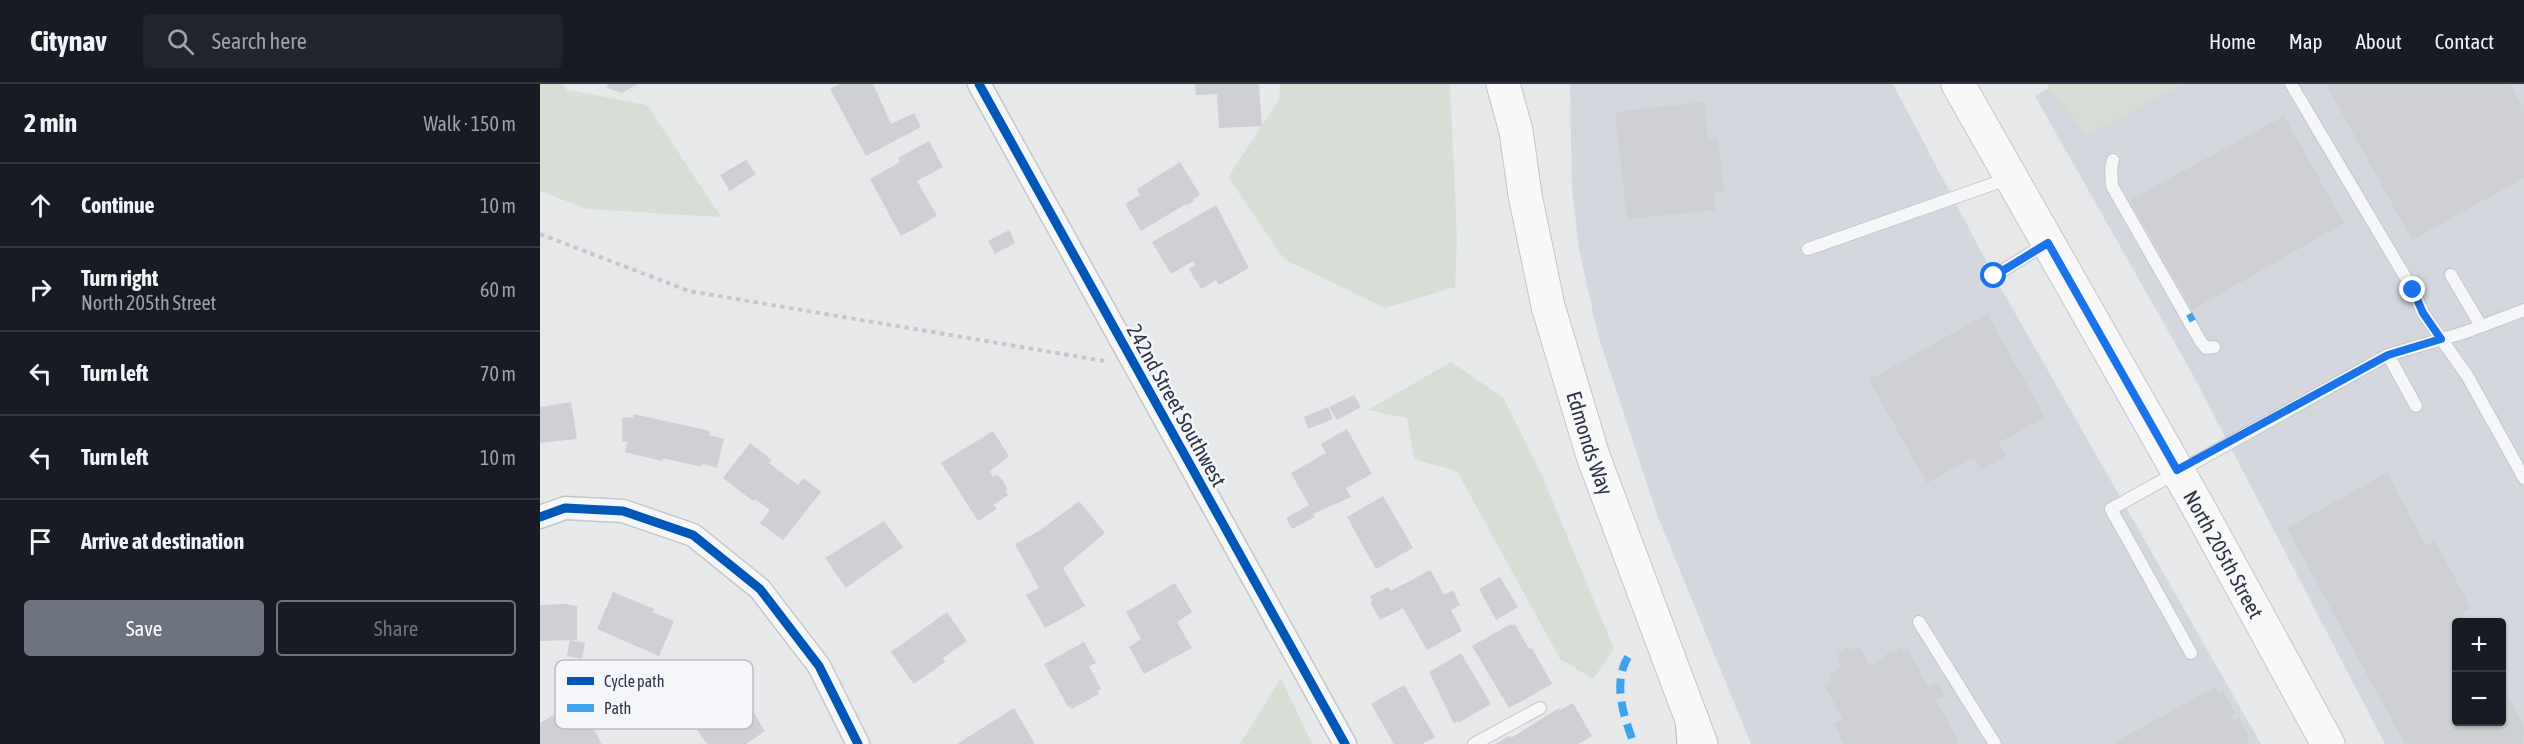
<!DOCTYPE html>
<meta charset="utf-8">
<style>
body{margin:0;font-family:"Asap Condensed",sans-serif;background:#20242c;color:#f1f3f6}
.controls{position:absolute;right:18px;bottom:18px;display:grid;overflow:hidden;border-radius:6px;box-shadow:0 2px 4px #0004}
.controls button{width:54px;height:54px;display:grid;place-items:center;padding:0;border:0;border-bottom:2px solid #363941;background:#171b24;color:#f1f3f6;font:30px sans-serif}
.stop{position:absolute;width:18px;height:18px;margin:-14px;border:4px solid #1a73e8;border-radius:50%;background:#fff}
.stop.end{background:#1a73e8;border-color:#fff;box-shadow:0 2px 6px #0008}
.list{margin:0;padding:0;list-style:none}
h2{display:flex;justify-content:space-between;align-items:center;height:78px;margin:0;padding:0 24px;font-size:26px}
h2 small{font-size:20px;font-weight:400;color:#9ea1a6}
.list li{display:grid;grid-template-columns:39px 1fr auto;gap:18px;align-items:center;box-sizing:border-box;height:84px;padding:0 24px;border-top:2px solid #363941}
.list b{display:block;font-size:22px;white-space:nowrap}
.list p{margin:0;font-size:20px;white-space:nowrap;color:#9ea1a6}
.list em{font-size:20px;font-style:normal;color:#9ea1a6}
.actions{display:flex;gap:12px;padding:18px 24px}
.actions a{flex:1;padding:14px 0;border:2px solid #6c737f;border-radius:6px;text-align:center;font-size:21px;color:#6c737f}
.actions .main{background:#6c737f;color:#fff}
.icon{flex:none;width:33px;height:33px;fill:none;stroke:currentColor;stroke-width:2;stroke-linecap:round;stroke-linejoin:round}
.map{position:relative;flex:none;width:1984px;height:660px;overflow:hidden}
header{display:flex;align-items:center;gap:36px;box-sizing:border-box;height:84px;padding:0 30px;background:#171b24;border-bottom:2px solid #363941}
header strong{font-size:28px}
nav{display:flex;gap:33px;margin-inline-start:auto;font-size:21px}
.search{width:420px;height:54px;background:#20242c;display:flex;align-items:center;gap:15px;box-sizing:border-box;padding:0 21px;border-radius:6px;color:#9ea1a6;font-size:22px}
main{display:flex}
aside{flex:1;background:#171b24}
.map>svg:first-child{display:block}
.built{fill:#d4d7dd;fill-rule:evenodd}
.green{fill:#d6ded6}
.building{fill:#ced0d3}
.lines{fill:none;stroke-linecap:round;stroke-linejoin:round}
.lane-casing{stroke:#c4c6c8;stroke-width:14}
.street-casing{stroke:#c4c6c8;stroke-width:25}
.primary-casing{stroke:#c2c5c8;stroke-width:35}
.highway-casing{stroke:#b8bbbf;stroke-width:35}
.path{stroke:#c5c6ca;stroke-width:4;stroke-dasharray:4.5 4.5;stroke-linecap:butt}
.lane{stroke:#f5f6f7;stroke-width:12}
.street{stroke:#f5f6f7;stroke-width:22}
.primary{stroke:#f8f8f8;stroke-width:33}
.highway{stroke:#f8f8f8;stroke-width:33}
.quiet{stroke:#3ea3ec;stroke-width:8;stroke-dasharray:15 8;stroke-linecap:butt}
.cycleway-casing{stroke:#f4f6f9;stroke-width:13}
.cycleway{stroke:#0057b8;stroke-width:9}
.route{stroke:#1a73e8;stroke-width:8}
.labels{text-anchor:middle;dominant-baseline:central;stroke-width:5;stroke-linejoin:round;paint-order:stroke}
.street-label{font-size:21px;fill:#2b3445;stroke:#f4f6f9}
.key{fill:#f4f6f9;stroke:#b8bcc3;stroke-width:1.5}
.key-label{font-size:16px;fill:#2b3445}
</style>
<header>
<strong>Citynav</strong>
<div class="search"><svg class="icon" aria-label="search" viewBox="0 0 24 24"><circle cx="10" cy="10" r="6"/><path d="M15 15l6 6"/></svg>Search here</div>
<nav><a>Home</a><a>Map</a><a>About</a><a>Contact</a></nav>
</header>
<main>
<aside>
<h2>2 min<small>Walk · 150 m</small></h2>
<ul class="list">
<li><svg class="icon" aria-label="ahead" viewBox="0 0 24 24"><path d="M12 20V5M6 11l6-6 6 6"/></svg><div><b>Continue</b></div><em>10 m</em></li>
<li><svg class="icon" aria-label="right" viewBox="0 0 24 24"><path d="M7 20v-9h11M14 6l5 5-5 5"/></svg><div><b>Turn right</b><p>North 205th Street</p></div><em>60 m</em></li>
<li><svg class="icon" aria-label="left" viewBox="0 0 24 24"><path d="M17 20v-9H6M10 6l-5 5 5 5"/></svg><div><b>Turn left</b></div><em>70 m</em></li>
<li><svg class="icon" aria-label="left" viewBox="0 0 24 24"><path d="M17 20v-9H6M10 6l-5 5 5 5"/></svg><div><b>Turn left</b></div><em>10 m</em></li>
<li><svg class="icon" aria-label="arrive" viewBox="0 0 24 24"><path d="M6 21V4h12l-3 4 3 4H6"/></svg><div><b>Arrive at destination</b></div></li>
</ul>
<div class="actions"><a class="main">Save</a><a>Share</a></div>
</aside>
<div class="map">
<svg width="1984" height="660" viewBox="0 0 1984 660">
<rect width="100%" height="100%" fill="#e6e8ea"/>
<!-- built -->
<g class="built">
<polygon points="1030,0 1353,0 1454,192 1721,660 1211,660 1118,433 1058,251 1039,165 1032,105"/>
<path d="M1516,0H1984V660H1845L1653,291L1495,12ZM1916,538H1962V638H1916Z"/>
</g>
<!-- green -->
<g class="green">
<polygon points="0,0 23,0 27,6 107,21 181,133 47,125 0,107"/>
<polygon points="740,0 910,0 917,155 915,203 845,224 744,175 688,93 739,16"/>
<polygon points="1506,0 1643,0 1547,52"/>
<polygon points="911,278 963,313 1003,394 1074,565 1053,595 1020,575 917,387 874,375 867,334 828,326"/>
<polygon points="741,594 772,660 700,660"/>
</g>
<!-- building -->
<g class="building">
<polygon points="68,0 98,0 82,9 67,4"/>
<polygon points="300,0 333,0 351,40 374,29 381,43 326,72 290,5"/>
<polygon points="655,0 719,0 722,42 679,44 677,10 656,11"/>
<polygon points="1786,0 1970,0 1984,25 1984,94 1872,156"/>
<polygon points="1164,18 1168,56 1178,55 1184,108 1174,109 1175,126 1087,135 1075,28"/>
<polygon points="1744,32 1804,139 1652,226 1590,116"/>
<polygon points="389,57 403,83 377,97 397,132 361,152 330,95 360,78 358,74"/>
<polygon points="206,76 216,90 190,107 180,91"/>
<polygon points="640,78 660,111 653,115 654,117 647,121 646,120 601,147 585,120 600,111 597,105"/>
<polygon points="676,121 709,184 679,201 676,196 661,205 649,185 655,181 653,177 631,190 612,158"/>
<polygon points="469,146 475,159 455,170 448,157"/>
<polygon points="1447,230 1505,333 1458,359 1466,372 1441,386 1434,373 1387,399 1329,296"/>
<polygon points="814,311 821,323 797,336 789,323"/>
<polygon points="31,318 37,355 0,359 0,323"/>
<polygon points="788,323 793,335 768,345 764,333"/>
<polygon points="94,330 170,347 169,351 184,355 177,384 163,380 162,383 123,374 122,377 85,368 88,357 82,358 82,333 93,334"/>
<polygon points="807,345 832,390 806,404 811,413 773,430 775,433 752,445 746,434 769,421 751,389 786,369 781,360"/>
<polygon points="453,347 469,372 450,387 453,393 456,391 462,395 467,404 466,408 468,411 453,421 457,425 438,437 401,379"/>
<polygon points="210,359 232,376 229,379 258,401 263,394 281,408 243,456 220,439 230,426 215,415 213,417 183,394"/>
<polygon points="1847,389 1886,462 1895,457 1931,524 1922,528 1927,538 1916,538 1916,638 1962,638 1962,601 1984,642 1983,660 1865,660 1747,444"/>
<polygon points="843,412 873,464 836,485 807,433"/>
<polygon points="539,417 565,449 523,484 545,522 505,544 486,511 499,504 475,460 499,447"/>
<polygon points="344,437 363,463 306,504 285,474"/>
<polygon points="890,486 904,511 913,506 920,521 911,526 922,547 887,566 863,524 840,536 830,518 833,517 830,512 848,503 851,507"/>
<polygon points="960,493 978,523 956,536 939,505"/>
<polygon points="635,499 652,528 637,538 652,564 604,590 589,563 601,555 586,528"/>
<polygon points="73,508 114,525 112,528 134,537 119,572 57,545"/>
<polygon points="24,520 37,522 37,556 0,557 0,521"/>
<polygon points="407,528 427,557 403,574 405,578 374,600 351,568"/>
<polygon points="971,540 972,542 975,540 989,565 992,564 1012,600 969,624 932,562"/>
<polygon points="30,556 45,559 42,575 27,572"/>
<polygon points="544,558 556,579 549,582 561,605 557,607 559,610 532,625 530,622 528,623 504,580"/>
<polygon points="1310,562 1312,567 1320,563 1330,582 1350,568 1351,570 1361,564 1363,569 1368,566 1388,603 1398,598 1405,611 1396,616 1419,658 1415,660 1304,660 1294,640 1303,635 1284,601 1293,597 1289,590 1302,583 1297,574 1300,572 1298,568"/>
<polygon points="921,569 951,620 918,639 917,637 914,640 889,588"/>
<polygon points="182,584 189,593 191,592 225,647 206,660 167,660 157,646 176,633 156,601"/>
<polygon points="864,601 895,653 882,660 854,660 831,620"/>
<polygon points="1675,603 1679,610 1683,608 1695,629 1691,631 1694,637 1699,634 1709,654 1706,656 1708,660 1572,660"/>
<polygon points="38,617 62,660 0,660 0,639"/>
<polygon points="1033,619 1052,652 1038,660 955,660 969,652 971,654 1019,624 1020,626"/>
<polygon points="474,624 495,660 417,660"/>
</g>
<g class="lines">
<defs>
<g id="lane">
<polyline points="1751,0 1873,206 1883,229 1928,293 1984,394"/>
<polyline points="1573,76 1571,84 1572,102 1661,258 1666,264 1674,263"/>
<polyline points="1268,165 1470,94"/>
<polyline points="1911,191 1941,242"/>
<polyline points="1454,192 1507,159"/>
<polyline points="1848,271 1876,322"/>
<polyline points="1379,538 1455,660"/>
<polyline points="1651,569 1571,425 1848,271 1926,248 1984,226"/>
<polyline points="934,660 1000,624"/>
</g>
<g id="street">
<polyline points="439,0 805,660"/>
<polyline points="0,433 25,424 83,427 153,451 220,505 279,582 318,660"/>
</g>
<g id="primary">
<path id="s1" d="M963,0L976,47L985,111L1008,222L1053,372L1161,660"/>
<path id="s2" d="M1418,0L1661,428L1788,660"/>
</g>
<polyline id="highway" points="1152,635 1154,660"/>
</defs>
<!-- lane casing -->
<use href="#lane" class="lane-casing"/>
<!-- street casing -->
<use href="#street" class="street-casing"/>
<!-- primary casing -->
<use href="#primary" class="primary-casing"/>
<!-- highway casing -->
<use href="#highway" class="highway-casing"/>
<!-- path -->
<polyline class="path" points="0,150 149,207 564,277"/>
<!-- lane -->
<use href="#lane" class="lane"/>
<!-- street -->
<use href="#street" class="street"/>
<!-- primary -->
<use href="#primary" class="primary"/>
<!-- highway -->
<use href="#highway" class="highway"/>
<!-- quiet -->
<g class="quiet">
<polyline points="1648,235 1654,232"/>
<path d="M1088,573C1072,599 1084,633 1094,660"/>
</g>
<defs>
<g id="cycleway">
<polyline points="439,0 805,660"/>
<polyline points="0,433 25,424 83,427 153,451 220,505 279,582 318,660"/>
</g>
</defs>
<!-- cycleway casing -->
<use href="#cycleway" class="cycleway-casing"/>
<!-- cycleway -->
<use href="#cycleway" class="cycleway"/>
</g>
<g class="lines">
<!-- route -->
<polyline class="route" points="1454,192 1508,159 1637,386 1848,271 1901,255 1883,229 1873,206"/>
</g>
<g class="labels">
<!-- street labels -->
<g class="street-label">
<text transform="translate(637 321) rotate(61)">242nd Street Southwest</text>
<text stroke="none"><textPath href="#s1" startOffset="370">Edmonds Way</textPath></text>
<text stroke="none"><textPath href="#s2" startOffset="540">North 205th Street</textPath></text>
</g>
</g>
<!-- legend -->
<rect x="15" y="576" width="198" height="69" rx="9" class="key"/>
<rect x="27" y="593" width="27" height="8" fill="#0057b8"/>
<rect x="27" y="620" width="27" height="8" fill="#3ea3ec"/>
<g class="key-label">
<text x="64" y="603">Cycle path</text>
<text x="64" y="630">Path</text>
</g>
</svg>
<div class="controls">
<button>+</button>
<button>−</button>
</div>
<div class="stop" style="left:1454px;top:192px"></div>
<div class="stop end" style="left:1873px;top:206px"></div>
</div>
</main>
